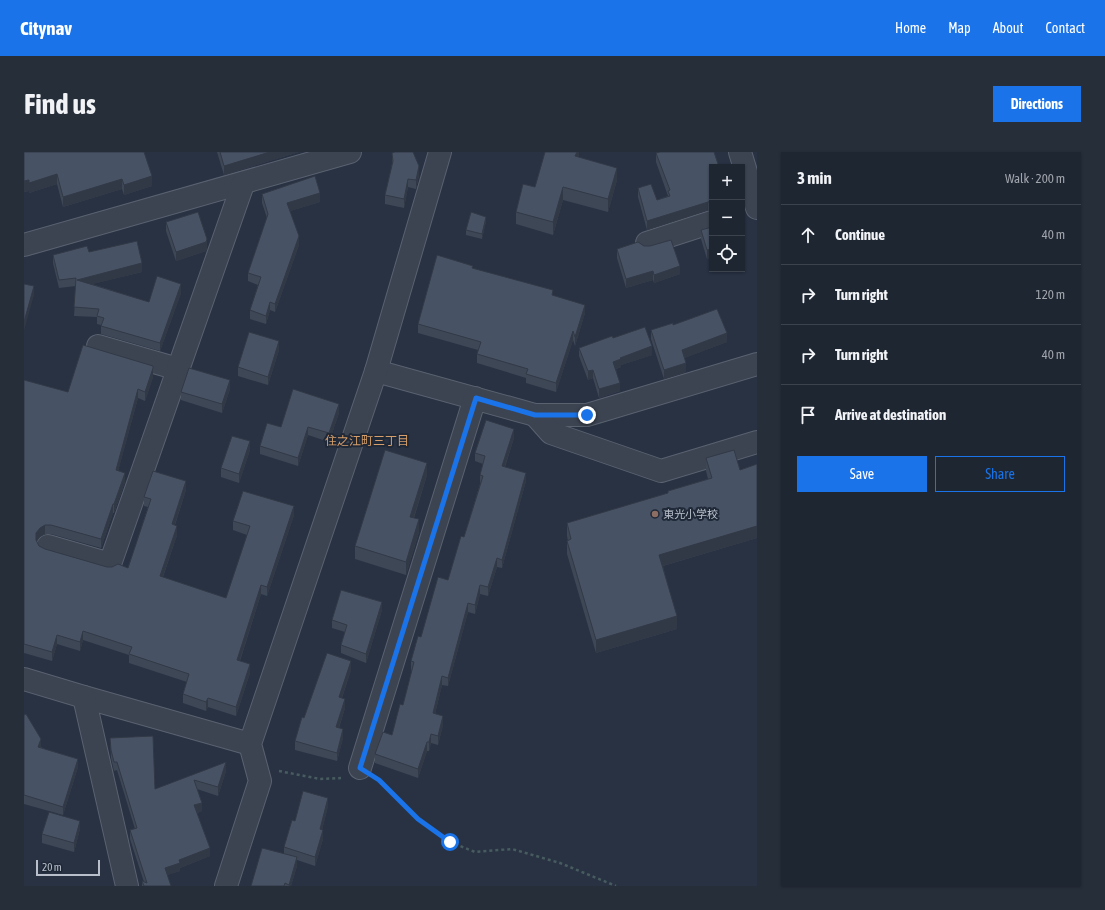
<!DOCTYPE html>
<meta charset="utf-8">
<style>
body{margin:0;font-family:"Asap Condensed","Noto Sans JP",sans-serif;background:#262e3a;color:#f1f3f6}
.controls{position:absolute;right:12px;top:12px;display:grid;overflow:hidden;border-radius:0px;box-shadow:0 1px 3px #0004}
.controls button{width:36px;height:36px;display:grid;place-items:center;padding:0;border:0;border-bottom:1px solid #3c434d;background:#1e2632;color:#f1f3f6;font:20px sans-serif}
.scale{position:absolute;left:12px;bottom:10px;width:64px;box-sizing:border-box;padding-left:4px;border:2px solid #b9c0cc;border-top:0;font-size:11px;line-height:14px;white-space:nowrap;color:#b9c0cc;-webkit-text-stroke:3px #202938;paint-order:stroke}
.stop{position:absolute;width:12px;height:12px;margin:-9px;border:3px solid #1a73e8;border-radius:50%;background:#fff}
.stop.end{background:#1a73e8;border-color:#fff;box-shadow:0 1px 4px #0008}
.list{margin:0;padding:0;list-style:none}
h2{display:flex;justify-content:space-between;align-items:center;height:52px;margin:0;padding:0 16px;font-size:17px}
h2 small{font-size:13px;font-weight:400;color:#a1a5ac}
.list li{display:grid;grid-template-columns:26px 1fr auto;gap:12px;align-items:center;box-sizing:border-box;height:60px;padding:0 16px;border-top:1px solid #3c434d}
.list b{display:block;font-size:15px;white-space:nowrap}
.list em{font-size:13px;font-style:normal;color:#a1a5ac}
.actions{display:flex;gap:8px;padding:12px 16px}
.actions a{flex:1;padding:9px 0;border:1px solid #1a73e8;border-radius:0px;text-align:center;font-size:14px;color:#1a73e8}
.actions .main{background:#1a73e8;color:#fff}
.icon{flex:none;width:22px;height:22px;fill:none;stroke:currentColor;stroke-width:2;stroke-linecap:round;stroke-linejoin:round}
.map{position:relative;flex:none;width:733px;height:734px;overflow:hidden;border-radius:0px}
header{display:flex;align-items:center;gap:24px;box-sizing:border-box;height:56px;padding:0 20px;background:#1a73e8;color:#fff}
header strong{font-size:19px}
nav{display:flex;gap:22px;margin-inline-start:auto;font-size:14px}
.intro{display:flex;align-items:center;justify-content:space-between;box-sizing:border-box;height:96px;padding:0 24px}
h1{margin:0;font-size:28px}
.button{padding:10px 18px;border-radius:0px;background:#1a73e8;color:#fff;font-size:14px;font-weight:700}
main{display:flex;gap:24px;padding:0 24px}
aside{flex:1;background:#1e2632;border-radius:0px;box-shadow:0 1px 3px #0004}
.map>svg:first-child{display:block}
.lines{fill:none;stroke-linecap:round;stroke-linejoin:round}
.minor-casing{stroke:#5a6270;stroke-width:24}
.path{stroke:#485c60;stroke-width:2.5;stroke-dasharray:3 3;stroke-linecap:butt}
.minor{stroke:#3c4452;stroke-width:22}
.wall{fill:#3d4756}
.shaded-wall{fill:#323946}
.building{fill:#475264;stroke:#323946}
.route{stroke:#1a73e8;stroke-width:5}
.education-dot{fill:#8d6e63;stroke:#202938;stroke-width:1.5}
.labels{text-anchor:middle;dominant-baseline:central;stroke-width:4;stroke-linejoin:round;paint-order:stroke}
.poi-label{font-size:11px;fill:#b9c0cc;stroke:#202938;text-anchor:start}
.neighbourhood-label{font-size:12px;fill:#d59e6b;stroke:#202938}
</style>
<header>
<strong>Citynav</strong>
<nav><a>Home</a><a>Map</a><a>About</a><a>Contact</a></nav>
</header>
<div class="intro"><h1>Find us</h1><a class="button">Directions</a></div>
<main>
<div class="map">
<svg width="733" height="734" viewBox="0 0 733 734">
<rect width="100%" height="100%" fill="#283243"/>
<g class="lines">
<defs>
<g id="minor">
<polyline points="716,0 733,56"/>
<polyline points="623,91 688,70"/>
<polyline points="0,93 326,0"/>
<polyline points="74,194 154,217"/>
<polyline points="352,219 511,263 563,263 733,212"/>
<polyline points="511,263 527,281 637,319 733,290"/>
<polyline points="24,394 86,412 219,32"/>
<polyline points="0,527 60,545 226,592"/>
<polyline points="60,545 103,734"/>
<polyline points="336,616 451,246"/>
<polyline points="202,734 236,629 226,592 352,219 416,0"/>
</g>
</defs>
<!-- minor casing -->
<use href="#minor" class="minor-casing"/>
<!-- path -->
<g class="path">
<polyline points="255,619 296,627 317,626"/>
<polyline points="353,627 394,667 426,690 451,700 488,697 536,711 592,734"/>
</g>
<!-- minor -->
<use href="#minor" class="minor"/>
</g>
<!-- wall -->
<g class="wall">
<polygon points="0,0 128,34 100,43 98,37 39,55 33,32 5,41 5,39 0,40"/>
<polygon points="193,0 275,0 200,23"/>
<polygon points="530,0 555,0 555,5 593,28 584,60 539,48 529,83 492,72 492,60 511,35"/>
<polygon points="368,1 395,23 392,37 384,35 380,56 361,52 361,43 368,12"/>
<polygon points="632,1 688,15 688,58 684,58 623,78 614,45 614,36 633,48 644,44 632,10"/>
<polygon points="238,42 296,50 266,59 275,93 251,160 246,158 242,172 226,167 226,158 234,133 224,129 224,121 243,66 238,51"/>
<polygon points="462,69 458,87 442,83 442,78"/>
<polygon points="142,70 183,96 182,99 152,109 142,79"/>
<polygon points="688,75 683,107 677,87 677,78"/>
<polygon points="593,97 656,122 630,131 629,128 602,136 593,106"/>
<polygon points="65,100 118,120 68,132 125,150 157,141 136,199 77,182 77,173 73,172 73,165 50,164 52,134 35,136 29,111 29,103"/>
<polygon points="449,117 529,143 561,161 551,194 549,188 532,240 502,231 502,226 453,211 453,202 454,198 394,181 394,172"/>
<polygon points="649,173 703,190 660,206 662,220 640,227 627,187 627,178"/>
<polygon points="589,186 628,203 597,213 597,215 592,217 596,239 575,246 569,226 564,228 555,204 555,196"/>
<polygon points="255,198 244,233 214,224 214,215"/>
<polygon points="129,225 121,249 114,246 94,319 101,330 90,361 89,361 77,396 27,382 21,382 16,385 13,389 15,394 21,397 83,415 104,416 124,355 120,354 120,345 162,338 151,373 153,383 139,425 202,446 223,383 209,378 209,369 270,363 243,444 237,442 216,509 226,521 212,564 184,555 182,559 159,551 159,542 163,530 105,511 105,503 59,488 56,499 33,492 28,509 0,501 0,228 44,240"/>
<polygon points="206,237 198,261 157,248 157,240"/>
<polygon points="315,261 305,290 284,283 274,314 236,302 236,294 257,275"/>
<polygon points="490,286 481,315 502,329 478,416 473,415 464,444 456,442 451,462 444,460 424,534 418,533 411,562 419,573 414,593 407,591 405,599 403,599 394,626 351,611 351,602 368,583 379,553 388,518 387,518 387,509 397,485 424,428 440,385 456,332 456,323 459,312 451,309 451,301"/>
<polygon points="226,298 215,331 197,325 197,316"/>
<polygon points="682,306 733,386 639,414 653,477 572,501 543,402 543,389 544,389 543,384 543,371 644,341 644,339 684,327 682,319"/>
<polygon points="403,323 390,366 395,380 382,423 331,407 331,394"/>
<polygon points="358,458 342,511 317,501 317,493 321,480 308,476 308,468"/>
<polygon points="327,518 318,546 321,556 315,576 319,586 313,609 271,598 271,589 280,566"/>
<polygon points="0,563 17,595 54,615 39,663 0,652"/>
<polygon points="86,586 131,637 202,619 194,644 173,637 178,659 173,661 186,704 156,716 156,719 143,723 147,734 118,734 118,729 120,730 106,687 106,678 111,677 93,618 90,619 87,606"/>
<polygon points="304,654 298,678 299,687 291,714 273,708 273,714 267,734 227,734 260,702 260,695 271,669"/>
<polygon points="56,677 50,700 18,691 18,682"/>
</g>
<!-- shaded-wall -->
<g class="shaded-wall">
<polygon points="246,0 275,0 200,23 200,14"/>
<polygon points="553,0 555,0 555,5 551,17 551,4"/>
<polygon points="395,14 395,23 392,37 392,28"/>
<polygon points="593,16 593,28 584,60 584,47"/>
<polygon points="33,22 33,32 5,41 5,31"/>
<polygon points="128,24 128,34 100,43 100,33"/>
<polygon points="98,27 98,37 39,55 39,45"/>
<polygon points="384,27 384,35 380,56 380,47"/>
<polygon points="5,28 5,39 0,40 0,29"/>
<polygon points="539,35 539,48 529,83 529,70"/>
<polygon points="296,41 296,50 263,60 263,51"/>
<polygon points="684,50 684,58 623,78 623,69"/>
<polygon points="462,65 462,69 458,87 458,82"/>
<polygon points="275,84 275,93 251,160 251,152"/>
<polygon points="183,87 183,96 182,99 152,109 152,100"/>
<polygon points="688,97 688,106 683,107 683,98"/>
<polygon points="118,111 118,120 53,136 53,128"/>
<polygon points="656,114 656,122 630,131 630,123"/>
<polygon points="629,119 629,128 602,136 602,127"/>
<polygon points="157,132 157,141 136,199 136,191"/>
<polygon points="10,134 10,143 0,179 0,170"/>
<polygon points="246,150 246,158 242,172 242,164"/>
<polygon points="561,153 561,161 551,194 551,185"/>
<polygon points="549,179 549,188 532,240 532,231"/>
<polygon points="703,181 703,190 658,207 658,198"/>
<polygon points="255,189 255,198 244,233 244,225"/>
<polygon points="628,194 628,203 597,213 597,215 589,218 589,210 596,206"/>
<polygon points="662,211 662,220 640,227 640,218"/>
<polygon points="129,214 129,225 121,249 121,240"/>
<polygon points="569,218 569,226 564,228 564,219"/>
<polygon points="206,228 206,237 198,261 198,252"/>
<polygon points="596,231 596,239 575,246 575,237"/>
<polygon points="114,237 114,246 92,327 92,318"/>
<polygon points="315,252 315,261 305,290 305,281"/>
<polygon points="284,275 284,283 274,314 274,306"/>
<polygon points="490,277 490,286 478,323 478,314"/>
<polygon points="226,289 226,298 215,331 215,322"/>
<polygon points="403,311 403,323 386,377 386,365"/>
<polygon points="101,321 101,330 90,361 90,352"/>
<polygon points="502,321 502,329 478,416 478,408"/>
<polygon points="162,329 162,338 148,381 148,372"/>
<polygon points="89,352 89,361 77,396 77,387"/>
<polygon points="270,354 270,363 243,444 243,435"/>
<polygon points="395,367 395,380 382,423 382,410"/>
<polygon points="21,373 21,382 16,385 12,390 12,381 16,376"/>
<polygon points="153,374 153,383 136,433 136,424"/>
<polygon points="733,374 733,386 635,415 635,403"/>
<polygon points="473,406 473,415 464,444 464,435"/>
<polygon points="237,433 237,442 213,517 213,508"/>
<polygon points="456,433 456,442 451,462 451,453"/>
<polygon points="358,450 358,458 342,511 342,502"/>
<polygon points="444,451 444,460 424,534 424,526"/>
<polygon points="653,464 653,477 572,501 572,488"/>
<polygon points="59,479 59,488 56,499 56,490"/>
<polygon points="33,483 33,492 28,509 28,500"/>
<polygon points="327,509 327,518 315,554 315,545"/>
<polygon points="226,512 226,521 212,564 212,555"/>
<polygon points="418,524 418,533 409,570 409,561"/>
<polygon points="184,546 184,555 182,559 182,550"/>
<polygon points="321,547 321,556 312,584 312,575"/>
<polygon points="419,564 419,573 414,593 414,584"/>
<polygon points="319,577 319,586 313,609 313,601"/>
<polygon points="407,582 407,591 405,599 405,590"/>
<polygon points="17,587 17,596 14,595"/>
<polygon points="403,590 403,599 394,626 394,617"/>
<polygon points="54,607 54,615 39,663 39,655"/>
<polygon points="202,610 202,619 194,644 194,635"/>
<polygon points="304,646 304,654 296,686 296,677"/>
<polygon points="178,651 178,659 170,662 170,653"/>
<polygon points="56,669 56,677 50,700 50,691"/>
<polygon points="299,678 299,687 291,714 291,705"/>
<polygon points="186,696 186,704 156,716 156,719 141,724 141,716 155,708"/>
<polygon points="273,705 273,714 267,734 265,734"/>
</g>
<!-- building -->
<g class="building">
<polygon points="0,0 120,0 128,24 100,33 98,27 39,45 33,22 5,31 5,28 0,29"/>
<polygon points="196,0 246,0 200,14"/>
<polygon points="371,0 389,0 395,14 392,28 384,27 380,47 361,43 369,9 368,1"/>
<polygon points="521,0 553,0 551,4 593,16 584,47 539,35 529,70 492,60 499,32 511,35"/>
<polygon points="636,0 690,0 695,15 688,15 688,49 684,50 623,69 614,36 627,32 633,48 646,44 644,39 646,38 632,1"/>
<polygon points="291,24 296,41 263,51 275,84 251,152 246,150 242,164 226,158 237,125 224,121 244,62 238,42"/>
<polygon points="174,60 183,87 182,90 152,100 142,70"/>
<polygon points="447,60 462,65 458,82 442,78"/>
<polygon points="688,75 688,97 683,98 677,78"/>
<polygon points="647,88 656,114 630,123 629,119 602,127 593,97 614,90 620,94 626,94"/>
<polygon points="113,89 118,111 53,128 125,150 133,124 157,132 136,191 77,174 80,166 73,164 75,157 50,155 52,126 35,128 29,103 63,94 65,100"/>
<polygon points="413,103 449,114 448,116 529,138 528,143 561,153 551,185 549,179 532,231 502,222 504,217 453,202 457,190 394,172"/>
<polygon points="0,132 10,134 0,170"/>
<polygon points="693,157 703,181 658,198 662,211 640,218 627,178 649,171 649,173"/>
<polygon points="621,175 628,194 596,206 597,207 589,210 596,231 575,237 569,218 564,219 555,196 588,184 589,186"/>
<polygon points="225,180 255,189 244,225 214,215"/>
<polygon points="59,193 129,214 129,216 121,240 114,237 92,318 101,321 90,352 89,352 77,387 27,373 21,373 16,376 12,381 12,388 15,394 21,397 83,415 88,415 94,412 104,416 127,347 120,345 129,319 162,329 148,372 153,374 136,424 202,446 226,374 209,369 219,339 270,354 243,435 237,433 213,508 226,512 212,555 184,546 182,550 159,542 165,522 105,502 108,495 59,479 56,490 33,483 28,500 0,492 0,228 44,240"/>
<polygon points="165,216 206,228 198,252 157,240"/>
<polygon points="269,237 315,252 305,281 284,275 274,306 236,294 243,271 257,275"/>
<polygon points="462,268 490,277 478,314 502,321 478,408 473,406 464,435 456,433 451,453 444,451 424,526 418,524 409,561 419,564 414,584 407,582 405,590 403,590 394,617 351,602 359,580 368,583 376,552 379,553 390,510 387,509 394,484 397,485 414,425 424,428 437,384 440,385 459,324 456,323 461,304 451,301"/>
<polygon points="208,284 226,289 215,322 197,316"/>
<polygon points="361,298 403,311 386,365 395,367 382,410 331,394"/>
<polygon points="710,298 716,318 733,312 733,374 635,403 653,464 572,488 543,389 547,387 543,371 644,341 644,339 688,326 682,306"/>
<polygon points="317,438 358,450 342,502 317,493 323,473 308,468"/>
<polygon points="303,501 327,509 315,545 321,547 312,575 319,577 313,601 271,589 278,565 280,566"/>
<polygon points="2,562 17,587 14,595 54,607 39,655 0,643 0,563"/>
<polygon points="129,584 131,637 202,610 194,635 170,628 178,651 170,653 186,696 155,708 156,711 141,716 147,734 120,734 118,729 123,731 106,678 113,676 93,610 90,610 87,598 86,586"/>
<polygon points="279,639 304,646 296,677 299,678 291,705 260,695 268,668 271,669"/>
<polygon points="25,660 56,669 50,691 18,682"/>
<polygon points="238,696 273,705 265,733 261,731 260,734 227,734"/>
</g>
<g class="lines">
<!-- route -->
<polyline class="route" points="426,690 394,667 355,628 336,616 452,246 511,263 563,263"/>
</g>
<!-- markers -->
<circle class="education-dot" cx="631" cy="362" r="4"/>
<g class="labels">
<!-- poi labels -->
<g class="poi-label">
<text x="639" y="362">東光小学校</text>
</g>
<!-- neighbourhood labels -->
<g class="neighbourhood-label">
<text x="343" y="289">住之江町三丁目</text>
</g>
</g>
</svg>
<div class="controls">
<button>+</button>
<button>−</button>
<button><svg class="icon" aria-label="locate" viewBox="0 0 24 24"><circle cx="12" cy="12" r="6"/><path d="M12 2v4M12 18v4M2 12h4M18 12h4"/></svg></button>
</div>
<div class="scale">20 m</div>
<div class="stop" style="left:426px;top:690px"></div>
<div class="stop end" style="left:563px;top:263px"></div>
</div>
<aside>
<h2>3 min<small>Walk · 200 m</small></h2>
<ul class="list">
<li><svg class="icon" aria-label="ahead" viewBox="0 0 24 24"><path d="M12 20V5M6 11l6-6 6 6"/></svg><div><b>Continue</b></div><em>40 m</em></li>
<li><svg class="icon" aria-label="right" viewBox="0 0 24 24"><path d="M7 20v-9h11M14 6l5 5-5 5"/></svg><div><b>Turn right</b></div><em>120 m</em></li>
<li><svg class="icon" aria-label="right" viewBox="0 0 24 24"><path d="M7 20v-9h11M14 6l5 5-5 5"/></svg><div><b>Turn right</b></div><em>40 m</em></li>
<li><svg class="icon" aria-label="arrive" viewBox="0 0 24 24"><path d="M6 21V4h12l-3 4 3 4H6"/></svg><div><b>Arrive at destination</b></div></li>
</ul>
<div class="actions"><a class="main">Save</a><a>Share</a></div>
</aside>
</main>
